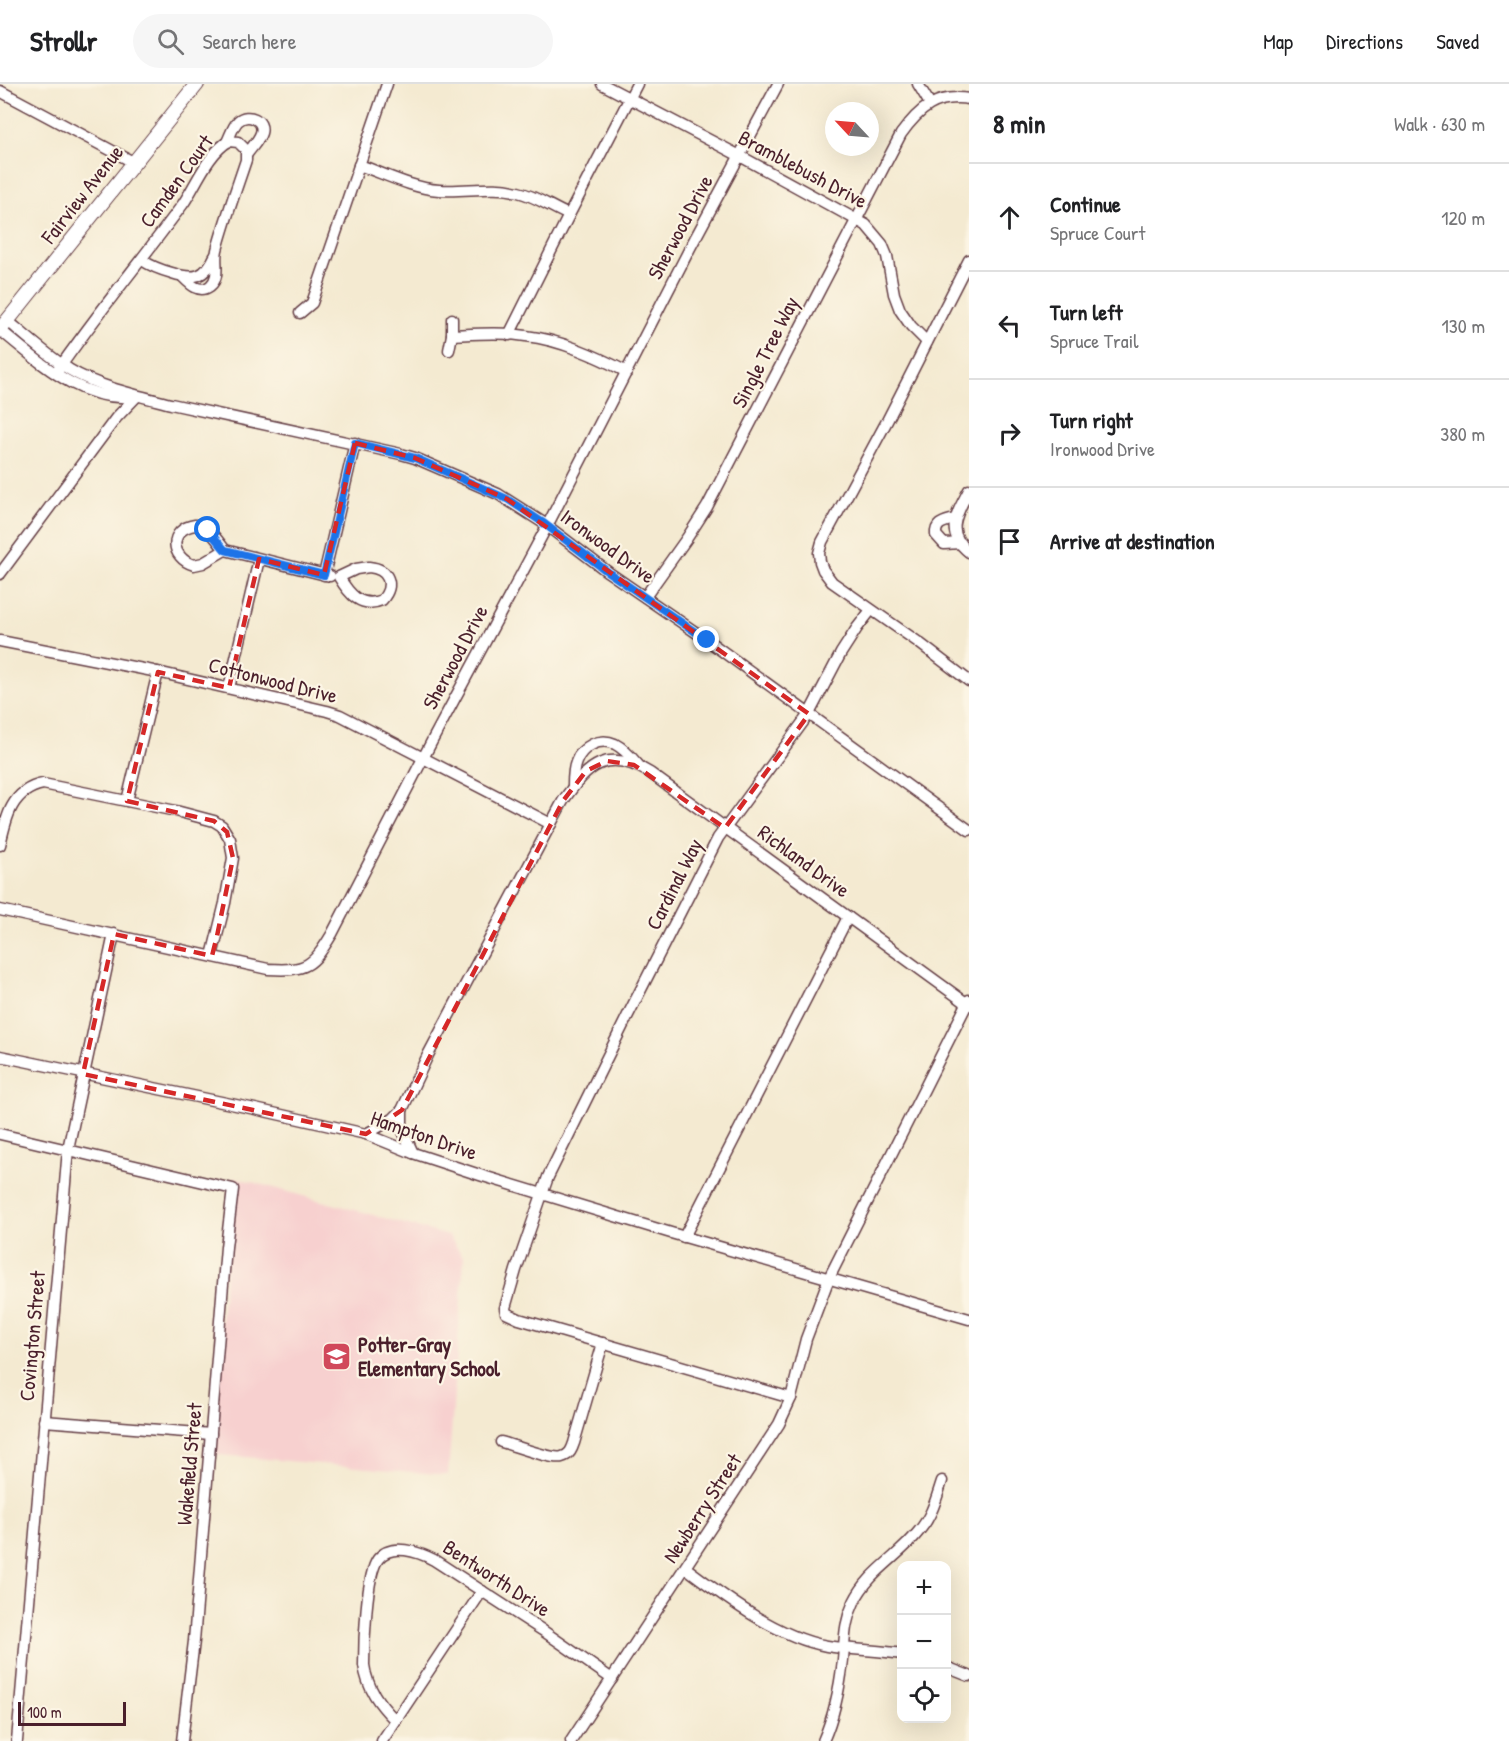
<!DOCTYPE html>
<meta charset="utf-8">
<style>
body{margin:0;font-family:"Patrick Hand",sans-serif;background:#f6f6f6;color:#202124}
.controls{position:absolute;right:18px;bottom:18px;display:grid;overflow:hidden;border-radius:12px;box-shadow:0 6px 24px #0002}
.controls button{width:54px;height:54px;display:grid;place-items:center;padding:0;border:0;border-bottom:2px solid #e0e0e0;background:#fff;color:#202124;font:30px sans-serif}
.compass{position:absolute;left:825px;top:18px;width:54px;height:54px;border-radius:50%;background:#fff;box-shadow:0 6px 24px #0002;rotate:296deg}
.scale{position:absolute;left:18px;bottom:15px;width:108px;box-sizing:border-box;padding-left:6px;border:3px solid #4a1f2b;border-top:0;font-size:16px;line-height:21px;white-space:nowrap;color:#4a1f2b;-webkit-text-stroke:4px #fcf5e5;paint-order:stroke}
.stop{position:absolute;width:18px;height:18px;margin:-14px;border:4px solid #1a73e8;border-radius:50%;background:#fff}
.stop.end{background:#1a73e8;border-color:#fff;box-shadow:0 2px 6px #0008}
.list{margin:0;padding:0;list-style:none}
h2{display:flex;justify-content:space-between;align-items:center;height:78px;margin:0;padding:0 24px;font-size:26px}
h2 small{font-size:20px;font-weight:400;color:#757577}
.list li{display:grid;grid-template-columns:39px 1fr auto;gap:18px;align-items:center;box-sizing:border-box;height:108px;padding:0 24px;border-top:2px solid #e0e0e0}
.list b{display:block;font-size:22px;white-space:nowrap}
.list p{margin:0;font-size:20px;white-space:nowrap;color:#757577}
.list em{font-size:20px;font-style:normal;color:#757577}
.icon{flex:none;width:33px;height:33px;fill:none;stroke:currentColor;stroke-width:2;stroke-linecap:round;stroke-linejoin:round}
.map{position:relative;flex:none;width:969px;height:1657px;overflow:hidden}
header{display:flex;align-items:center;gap:36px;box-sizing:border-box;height:84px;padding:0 30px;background:#fff;border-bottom:2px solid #e0e0e0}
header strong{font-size:28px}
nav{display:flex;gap:33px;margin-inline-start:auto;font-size:21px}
.search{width:420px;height:54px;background:#f6f6f6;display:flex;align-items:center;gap:15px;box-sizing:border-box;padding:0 21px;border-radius:33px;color:#757577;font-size:22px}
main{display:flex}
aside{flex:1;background:#fff}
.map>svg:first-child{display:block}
.built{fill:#f7d0cf}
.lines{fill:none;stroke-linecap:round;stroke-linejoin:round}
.minor-casing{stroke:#643d44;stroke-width:13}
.major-casing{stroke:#643d44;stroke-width:16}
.minor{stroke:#fff;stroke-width:10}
.major{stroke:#fff;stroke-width:14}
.route{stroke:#1a73e8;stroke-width:8}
.marked{fill:none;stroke:#d62828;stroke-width:4.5;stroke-dasharray:12 8;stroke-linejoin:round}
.labels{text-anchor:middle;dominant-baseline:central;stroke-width:4.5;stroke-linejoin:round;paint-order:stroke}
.street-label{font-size:21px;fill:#4a1f2b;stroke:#fcf5e5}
.poi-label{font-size:21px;font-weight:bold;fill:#4a1f2b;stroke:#fcf5e5;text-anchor:start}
</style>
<header>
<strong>Strollr</strong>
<div class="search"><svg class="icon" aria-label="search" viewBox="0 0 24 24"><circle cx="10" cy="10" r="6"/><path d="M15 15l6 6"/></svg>Search here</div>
<nav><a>Map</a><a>Directions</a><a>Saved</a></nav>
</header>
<main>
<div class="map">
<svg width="969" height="1657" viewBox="0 0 969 1657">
<rect width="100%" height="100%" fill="#fcf5e5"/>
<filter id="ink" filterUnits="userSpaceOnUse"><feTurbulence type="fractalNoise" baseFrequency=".0167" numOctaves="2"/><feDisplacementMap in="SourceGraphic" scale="12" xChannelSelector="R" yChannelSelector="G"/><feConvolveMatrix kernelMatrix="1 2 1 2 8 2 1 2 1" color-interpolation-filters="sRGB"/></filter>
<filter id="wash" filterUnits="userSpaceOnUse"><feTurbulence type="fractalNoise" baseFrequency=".008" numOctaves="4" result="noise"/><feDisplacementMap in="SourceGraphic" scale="24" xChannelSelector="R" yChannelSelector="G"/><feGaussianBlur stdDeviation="1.35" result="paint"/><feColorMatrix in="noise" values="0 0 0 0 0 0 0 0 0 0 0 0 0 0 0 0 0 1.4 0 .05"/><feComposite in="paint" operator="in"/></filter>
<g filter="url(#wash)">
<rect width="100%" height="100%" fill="#f4ead1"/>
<!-- built -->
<polygon class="built" points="234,1093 449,1152 464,1174 448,1391 209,1370"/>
</g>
<g filter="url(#ink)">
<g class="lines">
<defs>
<g id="minor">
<polyline points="602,0 740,72 866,141 882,160 887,172 894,210 900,226 911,242 927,258"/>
<polyline points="918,0 930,20"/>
<polyline points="0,7 133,78"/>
<path d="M227,58C230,52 233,42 238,37C248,28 265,36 261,49C259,56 251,64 247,70"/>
<path d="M359,81C385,90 412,104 439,106C465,108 493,101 518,108C536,112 552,124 569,131"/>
<path d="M142,176C152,183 161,186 172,189C194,196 205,194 215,172"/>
<polyline points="969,176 887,337 822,458 819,469 820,478 823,486 832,498 918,558 969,597"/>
<polyline points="300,229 312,219 387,0"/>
<path d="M8,237C28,254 48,272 70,286C98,303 140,312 171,320L401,370L415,374L498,410L542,438L608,488L707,556L969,746"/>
<path d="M0,246C39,277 83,321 137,312"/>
<path d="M452,251C476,250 502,248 526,252C561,256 596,272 627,288"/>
<polyline points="509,251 569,131 637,0"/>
<polyline points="449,266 452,251 452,235"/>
<path d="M56,289C96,231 141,177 183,120C196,101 208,69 229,57L238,58L246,66V76C236,106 225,136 217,166C214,178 221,193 210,202C199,210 190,200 182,192"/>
<path d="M969,406C958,428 943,448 969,468"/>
<path d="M954,435C944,438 935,439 936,451L944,460L961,459"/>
<path d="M195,441C211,444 216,455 225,466L203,479L194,481C170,474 168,445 195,441Z"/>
<polyline points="225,466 330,492"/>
<path d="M369,483C389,485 395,501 382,516C361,525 349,510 339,493L356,485Z"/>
<polyline points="0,490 116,334 137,312"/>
<polyline points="324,491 355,359"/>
<path d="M645,513L687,454L707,423L901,50C919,25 936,10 969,15"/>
<polyline points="0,557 153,587 327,627 340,631 551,740"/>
<polyline points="229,604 259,475"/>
<path d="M573,702C573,694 573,685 576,678C582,662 600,653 615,660C625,665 633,675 640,683"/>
<polyline points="127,717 158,588"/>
<path d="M0,761C6,733 12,706 43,700L176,727L214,737L222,742L230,755L233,774L225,819L212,872"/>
<path d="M0,826L268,885C307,887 312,883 332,850L432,657L545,446L690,164L778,0"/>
<polyline points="0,972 255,1025 366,1050 413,1069 483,1092 671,1149 969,1235"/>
<polyline points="402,1026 402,1045 413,1069"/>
<polyline points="0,1050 233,1105 226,1163 194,1557 182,1657"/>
<path d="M366,1050L393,1035L402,1026L428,971L563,717C588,681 607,663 650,689L969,921"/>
<polyline points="684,1153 848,833"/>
<polyline points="791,1314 519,1235 506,1229 505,1224 516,1186 548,1093 628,931 718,754 809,630 841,569 857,544 871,526"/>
<polyline points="44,1337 211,1350"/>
<path d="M501,1358C513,1361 552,1376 562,1373C570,1371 572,1365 574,1359L603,1259"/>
<path d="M686,1484C726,1514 777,1553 827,1562C852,1566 877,1566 902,1570"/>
<polyline points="946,1583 969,1592"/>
<path d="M395,1636C379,1620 367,1604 364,1581C364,1559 366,1491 378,1475C391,1458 419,1468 434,1476L542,1546L612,1595"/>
<polyline points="17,1657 68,1065 114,850"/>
<polyline points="382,1657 482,1507"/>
<polyline points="571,1657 779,1340 791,1314 806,1255 829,1194 969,916"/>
<path d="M823,1657C834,1632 840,1603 843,1576C845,1554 844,1539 854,1518C869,1487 899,1473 919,1447C932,1432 936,1415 942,1397"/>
</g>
<polyline id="major" points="0,246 197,0"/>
</defs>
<!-- minor casing -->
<use href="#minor" class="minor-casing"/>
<!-- major casing -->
<use href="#major" class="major-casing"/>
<!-- minor -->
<use href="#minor" class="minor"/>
<!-- major -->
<use href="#major" class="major"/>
</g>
</g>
<g class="lines" filter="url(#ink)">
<!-- route -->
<polyline class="route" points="208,446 225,466 324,491 355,359 415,374 507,415 542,438 608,488 707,556"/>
</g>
<!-- marked area -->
<path class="marked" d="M355,359L415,374L507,415L809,630L725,744L634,681L607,677L586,687L563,717L402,1026L366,1050L83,990L114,850L212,872L217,852L233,774L227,748L214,737L127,717L158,588L229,604L259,475L324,491Z"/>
<!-- icons -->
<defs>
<symbol id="school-square" viewBox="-11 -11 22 22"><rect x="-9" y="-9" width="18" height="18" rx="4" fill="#d1495b" stroke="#fcf5e5"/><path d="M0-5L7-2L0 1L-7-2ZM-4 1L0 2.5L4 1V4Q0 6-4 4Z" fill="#fff"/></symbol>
</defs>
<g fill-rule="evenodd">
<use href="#school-square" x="320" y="1256" width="33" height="33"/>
</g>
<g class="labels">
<!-- street labels -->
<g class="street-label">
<text transform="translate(803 85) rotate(28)">Bramblebush Drive</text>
<text transform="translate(176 97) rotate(-54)">Camden Court</text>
<text transform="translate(82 110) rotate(-52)">Fairview Avenue</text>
<text transform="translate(680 143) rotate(-62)">Sherwood Drive</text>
<text transform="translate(765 268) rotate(-63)">Single Tree Way</text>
<text transform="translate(608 462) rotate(36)">Ironwood Drive</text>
<text transform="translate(455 573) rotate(-62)">Sherwood Drive</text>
<text transform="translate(273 596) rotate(14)">Cottonwood Drive</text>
<text transform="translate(804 777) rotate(36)">Richland Drive</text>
<text transform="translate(674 800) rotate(-63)">Cardinal Way</text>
<text transform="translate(424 1051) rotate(19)">Hampton Drive</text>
<text transform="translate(32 1252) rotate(-85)">Covington Street</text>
<text transform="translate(189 1380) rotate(-85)">Wakefield Street</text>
<text transform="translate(702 1424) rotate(-57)">Newberry Street</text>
<text transform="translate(497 1494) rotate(33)">Bentworth Drive</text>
</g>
<!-- poi labels -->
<g class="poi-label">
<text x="358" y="1260">Potter-Gray<tspan x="358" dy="24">Elementary School</tspan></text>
</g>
</g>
</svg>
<div class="controls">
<button>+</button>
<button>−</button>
<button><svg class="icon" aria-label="locate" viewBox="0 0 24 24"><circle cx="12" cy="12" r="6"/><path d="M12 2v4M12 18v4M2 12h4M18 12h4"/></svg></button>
</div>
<svg class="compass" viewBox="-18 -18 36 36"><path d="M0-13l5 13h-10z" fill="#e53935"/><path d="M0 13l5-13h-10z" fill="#757577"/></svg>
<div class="scale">100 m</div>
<div class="stop" style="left:208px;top:446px"></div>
<div class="stop end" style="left:707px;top:556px"></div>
</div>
<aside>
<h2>8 min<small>Walk · 630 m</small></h2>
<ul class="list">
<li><svg class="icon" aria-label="ahead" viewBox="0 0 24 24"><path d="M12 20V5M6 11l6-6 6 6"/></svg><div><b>Continue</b><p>Spruce Court</p></div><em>120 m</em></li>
<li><svg class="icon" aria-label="left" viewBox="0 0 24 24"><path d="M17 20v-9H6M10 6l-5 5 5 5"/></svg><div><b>Turn left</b><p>Spruce Trail</p></div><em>130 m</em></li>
<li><svg class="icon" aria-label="right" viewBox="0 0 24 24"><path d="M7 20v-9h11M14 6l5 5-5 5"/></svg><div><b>Turn right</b><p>Ironwood Drive</p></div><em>380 m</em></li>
<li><svg class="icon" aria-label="arrive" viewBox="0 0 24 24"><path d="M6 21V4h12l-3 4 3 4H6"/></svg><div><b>Arrive at destination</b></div></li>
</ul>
</aside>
</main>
